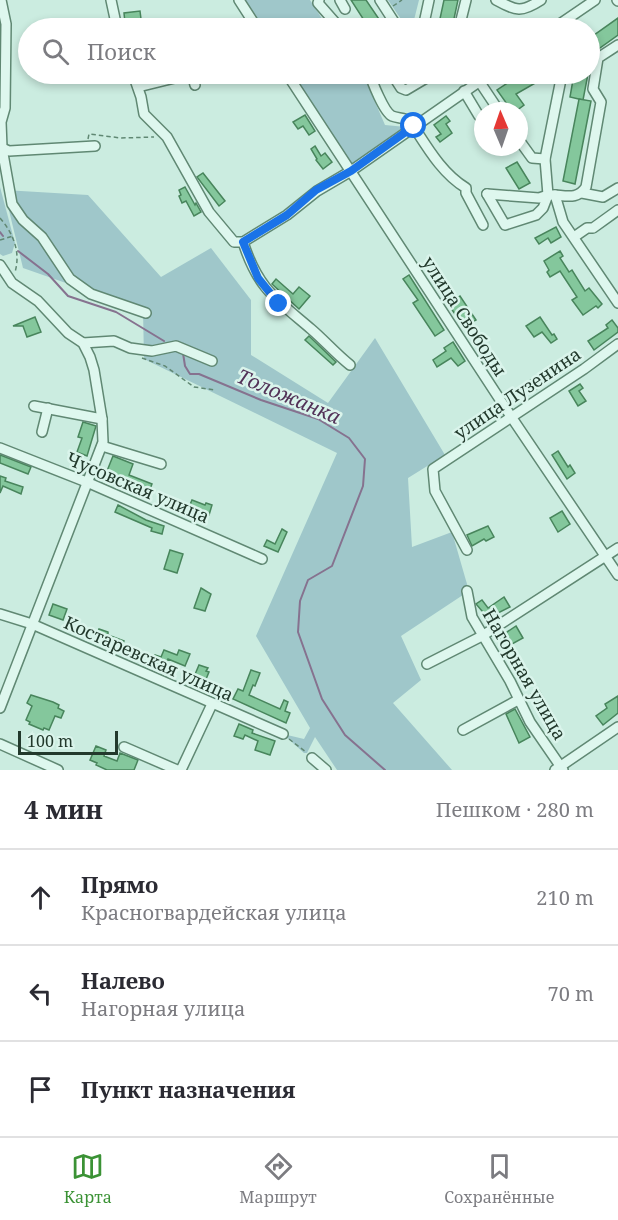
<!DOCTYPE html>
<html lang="ru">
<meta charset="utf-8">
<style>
body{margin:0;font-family:"Noto Serif",serif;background:#f2f2f3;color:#2b2b33}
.compass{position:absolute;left:474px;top:102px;width:54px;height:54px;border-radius:50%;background:#fff;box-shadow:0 3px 9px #0003;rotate:358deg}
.scale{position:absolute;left:18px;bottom:15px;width:100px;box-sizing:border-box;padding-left:6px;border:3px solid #22392c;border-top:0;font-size:16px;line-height:21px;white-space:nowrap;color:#22392c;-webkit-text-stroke:4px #daf4eb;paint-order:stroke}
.stop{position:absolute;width:18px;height:18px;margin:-14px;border:4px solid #1a73e8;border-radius:50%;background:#fff}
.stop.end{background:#1a73e8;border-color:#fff;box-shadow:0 2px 6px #0008}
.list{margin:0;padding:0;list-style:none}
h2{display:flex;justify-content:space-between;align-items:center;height:78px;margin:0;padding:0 24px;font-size:26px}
h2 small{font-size:20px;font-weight:400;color:#7c7c81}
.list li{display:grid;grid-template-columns:39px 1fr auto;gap:18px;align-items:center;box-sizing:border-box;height:96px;padding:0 24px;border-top:2px solid #e1e1e2}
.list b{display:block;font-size:22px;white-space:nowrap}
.list p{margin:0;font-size:20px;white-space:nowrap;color:#7c7c81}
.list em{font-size:20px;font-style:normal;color:#7c7c81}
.icon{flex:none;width:33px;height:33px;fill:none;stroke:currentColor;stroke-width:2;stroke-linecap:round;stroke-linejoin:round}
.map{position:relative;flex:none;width:618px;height:770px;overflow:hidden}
.search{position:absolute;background:#fff;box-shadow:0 3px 9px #0003;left:18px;right:18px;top:18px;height:66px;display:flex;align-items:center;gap:15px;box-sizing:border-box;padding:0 21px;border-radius:33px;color:#7c7c81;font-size:22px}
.sheet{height:366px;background:#fff}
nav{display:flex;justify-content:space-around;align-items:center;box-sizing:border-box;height:84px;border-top:2px solid #e1e1e2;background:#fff;font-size:16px;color:#7c7c81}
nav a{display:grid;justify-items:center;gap:3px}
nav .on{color:#3b9235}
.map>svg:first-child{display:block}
.green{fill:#9fc7ca}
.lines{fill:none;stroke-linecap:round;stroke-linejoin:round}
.stream{stroke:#86728f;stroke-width:2}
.building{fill:#84c79c;stroke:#48855c;stroke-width:1.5}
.minor-casing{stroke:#608873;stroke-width:12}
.path{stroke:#608873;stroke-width:1.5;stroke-dasharray:4.5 3;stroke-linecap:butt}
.minor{stroke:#def7ee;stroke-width:9}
.route{stroke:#1a73e8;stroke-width:8}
.labels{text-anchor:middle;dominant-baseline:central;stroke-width:5;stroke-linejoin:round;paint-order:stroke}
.street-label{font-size:18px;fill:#22392c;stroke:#daf4eb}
.water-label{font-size:20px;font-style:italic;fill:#533358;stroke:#daf4eb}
</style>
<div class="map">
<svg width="618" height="770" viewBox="0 0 618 770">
<rect width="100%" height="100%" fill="#cbece0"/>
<!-- green -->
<g class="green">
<polygon points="245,0 310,0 328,28 263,28"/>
<polygon points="388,0 419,0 412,28 407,28"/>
<polygon points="293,74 363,74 385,125 406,127 353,166"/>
<polygon points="0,187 15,243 12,253 3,256 0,254"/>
<polygon points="4,190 88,195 161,277 211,248 251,300 251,355 328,403 375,338 445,455 408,478 412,547 452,532 469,591 401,636 421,680 393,703 452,770 337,770 315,737 307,753 304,753 283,734 304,739 310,728 256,636 337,453 144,359 143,310 23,268"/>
</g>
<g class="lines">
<!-- stream -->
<g class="stream">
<polyline points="0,232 3,236"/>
<polyline points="18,251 48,274 68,296 116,312 164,341"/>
<polyline points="181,353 183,353 185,366 190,374 199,374 261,400 318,419 349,438 365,459 363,486 332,566 308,580 300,601 298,632 322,699 345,735 385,770"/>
</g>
</g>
<!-- building -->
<g class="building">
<polygon points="351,0 366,0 385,28 369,28"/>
<polygon points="444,0 458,0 452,28 438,28"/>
<polygon points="140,11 142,27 129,28 128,22 125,23 124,13"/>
<polygon points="618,18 618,35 590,55 590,38"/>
<polygon points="521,74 551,74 516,94 524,105 516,111 512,111 497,90"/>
<polygon points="574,74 588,74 583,100 570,97"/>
<polygon points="579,99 591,101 575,184 563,181"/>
<polygon points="305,115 315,131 309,135 303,126 298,129 293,122"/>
<polygon points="446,116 450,121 446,124 452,133 440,142 436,137 441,134 434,125"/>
<polygon points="315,146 321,156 325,153 332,162 323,169 316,160 317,159 311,149"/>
<polygon points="517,162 530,183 519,189 506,168"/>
<polygon points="203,173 225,201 219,206 197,177"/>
<polygon points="185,187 195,205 196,203 201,212 194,216 186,201 182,203 179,196 181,195 179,190"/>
<polygon points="556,227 561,237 551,243 548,238 539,244 535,238"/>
<polygon points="560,251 563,256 560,258 569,272 572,270 585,291 589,288 602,304 598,308 596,306 583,315 572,300 577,297 560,271 550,277 547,272 549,270 544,261"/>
<polygon points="409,275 444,330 435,336 413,303 418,300 403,279"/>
<polygon points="276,279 293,294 299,287 310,296 299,309 272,284"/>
<polygon points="451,288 457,298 460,296 476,320 465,326 457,313 455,314 448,304 449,303 443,293"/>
<polygon points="35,317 41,332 27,337 23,326 13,326"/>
<polygon points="540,317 552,335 554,334 557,339 551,343 542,332 534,337 526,326"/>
<polygon points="612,320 618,328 618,332 594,350 588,341 608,328 606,325"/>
<polygon points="309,336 336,362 333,365 305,340"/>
<polygon points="453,342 465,361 458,366 451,358 437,367 433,360 446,351 444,348"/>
<polygon points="543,371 549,379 534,391 528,382"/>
<polygon points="580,384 583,388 579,391 586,401 578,406 569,391"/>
<polygon points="83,422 96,426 87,456 77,452 82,438 78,437"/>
<polygon points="558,451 568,467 570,465 575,473 567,479 552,455"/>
<polygon points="0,455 31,467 28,474 0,463"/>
<polygon points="113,456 133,464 129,475 152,484 148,494 132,488 135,483 107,471"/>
<polygon points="0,476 6,478 5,481 23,487 21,494 3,486 0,493"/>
<polygon points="192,500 205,505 206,503 212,505 209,515 198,512 195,517 186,514"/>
<polygon points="118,505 146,520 164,526 162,534 151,531 152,528 115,512"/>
<polygon points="562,511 570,524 558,532 550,518"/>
<polygon points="488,526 494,537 486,541 484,539 472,546 467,535"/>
<polygon points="282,529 287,532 278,552 264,546 267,540 275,544"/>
<polygon points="170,550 183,554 177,573 164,569"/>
<polygon points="201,588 211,594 205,611 194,608"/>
<polygon points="504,597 510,607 488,618 476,604 482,600 488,608"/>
<polygon points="53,604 67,609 63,620 49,615"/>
<polygon points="516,626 523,638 512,644 510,640 502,645 498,638"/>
<polygon points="99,629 108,632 108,635 124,641 121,648 112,644 112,642 96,638"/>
<polygon points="164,650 177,655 179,650 190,654 185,666 168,659 164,668 152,663 155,655 161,657"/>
<polygon points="199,665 208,668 206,671 209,672 204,684 193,679"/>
<polygon points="251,670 260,673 255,686 253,685 249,695 280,709 284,700 288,702 285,711 290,713 286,723 233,699 238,689 243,691"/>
<polygon points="539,690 555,718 548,722 531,694"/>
<polygon points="31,695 53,702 59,705 58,708 64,711 61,718 55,716 49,730 44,728 43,730 29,724 30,722 26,720 32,706 27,703"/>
<polygon points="618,696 618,713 603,725 596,716 607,708 605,704"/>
<polygon points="515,709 530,737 519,743 506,714"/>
<polygon points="239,724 253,730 252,733 275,741 270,755 255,750 258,741 245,735 243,739 234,736"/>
<polygon points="96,746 106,750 104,756 117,761 120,753 138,760 134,770 107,770 96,765 97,763 90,760"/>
</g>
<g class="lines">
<defs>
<g id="minor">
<polyline points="1,0 6,24 5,108 1,122 2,148 12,204 23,220 42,237 70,279 91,294 146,313"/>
<polyline points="111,0 117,28"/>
<polyline points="239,0 257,28"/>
<polyline points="319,0 318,3 340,28"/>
<polyline points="340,0 345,9"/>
<polyline points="380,0 398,28"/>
<path d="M496,0C517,11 521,13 541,0"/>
<polyline points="617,0 618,1"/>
<polyline points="423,28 429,0"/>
<polyline points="459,28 466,0"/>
<polyline points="554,28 595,0"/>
<polyline points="133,74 141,97 144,114 167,137 209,212 234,242 243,242 287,215 317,191 351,171 490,74"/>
<polyline points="287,74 512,418 618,575"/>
<path d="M370,74C372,82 384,112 392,116C397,118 405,118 410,121C426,145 441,173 466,188V193L483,225"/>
<polyline points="392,74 401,88 406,90 433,74"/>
<polyline points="479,81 499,111"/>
<polyline points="138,87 187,75 193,77 195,85"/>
<polyline points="464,91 479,116"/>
<polyline points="519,140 532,158 545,159"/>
<polyline points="0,147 9,151 95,146"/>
<polyline points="582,193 603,197 618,188"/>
<polyline points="487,194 505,225 536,215 543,208 548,195 545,159 562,74"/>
<polyline points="487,194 539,198 548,195"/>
<polyline points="550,195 555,195 563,222 618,303"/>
<path d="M555,195C568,196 578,199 586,187L601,102L593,89L598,58L618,45"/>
<polyline points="574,237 587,228 593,228 618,210"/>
<path d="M243,242C258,289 276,299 311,329C325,341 336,354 350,365"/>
<polyline points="0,265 12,283 38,301 68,333 83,343 90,357 94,370 102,419 103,442 0,708"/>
<polyline points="83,343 114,341 130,348 152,351 176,346 212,361"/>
<polyline points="34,406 102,419"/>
<polyline points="42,432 48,408"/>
<polyline points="102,446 161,464"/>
<polyline points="0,448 89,483 262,559"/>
<polyline points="467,550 435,491 433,469 584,369 618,344"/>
<polyline points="467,591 472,617 510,681 530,722 563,770"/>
<polyline points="0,614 32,624 283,734"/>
<polyline points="427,664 482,636 618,548"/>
<polyline points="463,730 518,700"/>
<polyline points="0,744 58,770"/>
<polyline points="124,747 177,770"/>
<polyline points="312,758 326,770"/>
<polyline points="181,770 212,704"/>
<polyline points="555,770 618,727"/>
</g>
</defs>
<!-- minor casing -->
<use href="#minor" class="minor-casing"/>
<!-- path -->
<g class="path">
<polyline points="393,6 402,0"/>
<polyline points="88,139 89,134 121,138 154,137"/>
<path d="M0,218C13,233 21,252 15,272"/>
<polyline points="0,240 13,236"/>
<polyline points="142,358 165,366 194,387 215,390"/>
<polyline points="289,739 306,752"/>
</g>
<!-- minor -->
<use href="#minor" class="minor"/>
</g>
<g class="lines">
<!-- route -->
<polyline class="route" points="279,304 258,278 243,242 287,215 316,190 351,171 414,126"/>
</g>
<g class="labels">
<!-- street labels -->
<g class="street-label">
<text transform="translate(465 316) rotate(57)">улица Свободы</text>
<text transform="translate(517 393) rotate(-34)">улица Лузенина</text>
<text transform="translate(138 487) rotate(23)">Чусовская улица</text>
<text transform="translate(149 658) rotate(24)">Костаревская улица</text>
<text transform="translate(525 674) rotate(60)">Нагорная улица</text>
</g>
<!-- water labels -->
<g class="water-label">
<text transform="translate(289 396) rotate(23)">Толожанка</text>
</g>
</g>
</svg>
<svg class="compass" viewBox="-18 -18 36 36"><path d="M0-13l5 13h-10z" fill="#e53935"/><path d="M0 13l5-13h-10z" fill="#7c7c81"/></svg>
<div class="scale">100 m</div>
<div class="stop" style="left:414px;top:126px"></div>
<div class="stop end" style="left:279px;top:304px"></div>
<div class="search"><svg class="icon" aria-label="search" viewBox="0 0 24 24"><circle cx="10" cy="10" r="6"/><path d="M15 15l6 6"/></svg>Поиск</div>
</div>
<section class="sheet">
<h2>4 мин<small>Пешком · 280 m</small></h2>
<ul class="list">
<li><svg class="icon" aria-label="ahead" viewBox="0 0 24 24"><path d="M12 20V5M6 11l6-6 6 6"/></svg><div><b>Прямо</b><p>Красногвардейская улица</p></div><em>210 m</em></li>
<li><svg class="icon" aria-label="left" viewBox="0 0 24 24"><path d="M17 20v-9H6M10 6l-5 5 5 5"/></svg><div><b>Налево</b><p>Нагорная улица</p></div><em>70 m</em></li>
<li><svg class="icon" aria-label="arrive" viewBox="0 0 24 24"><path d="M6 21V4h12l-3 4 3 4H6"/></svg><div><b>Пункт назначения</b></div></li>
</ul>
</section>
<nav>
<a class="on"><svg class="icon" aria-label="map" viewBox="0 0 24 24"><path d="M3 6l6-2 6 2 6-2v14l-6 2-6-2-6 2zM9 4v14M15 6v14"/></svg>Карта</a>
<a><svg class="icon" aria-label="directions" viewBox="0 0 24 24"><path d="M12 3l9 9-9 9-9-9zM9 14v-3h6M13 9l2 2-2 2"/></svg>Маршрут</a>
<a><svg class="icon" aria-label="saved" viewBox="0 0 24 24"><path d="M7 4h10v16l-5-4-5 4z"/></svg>Сохранённые</a>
</nav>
